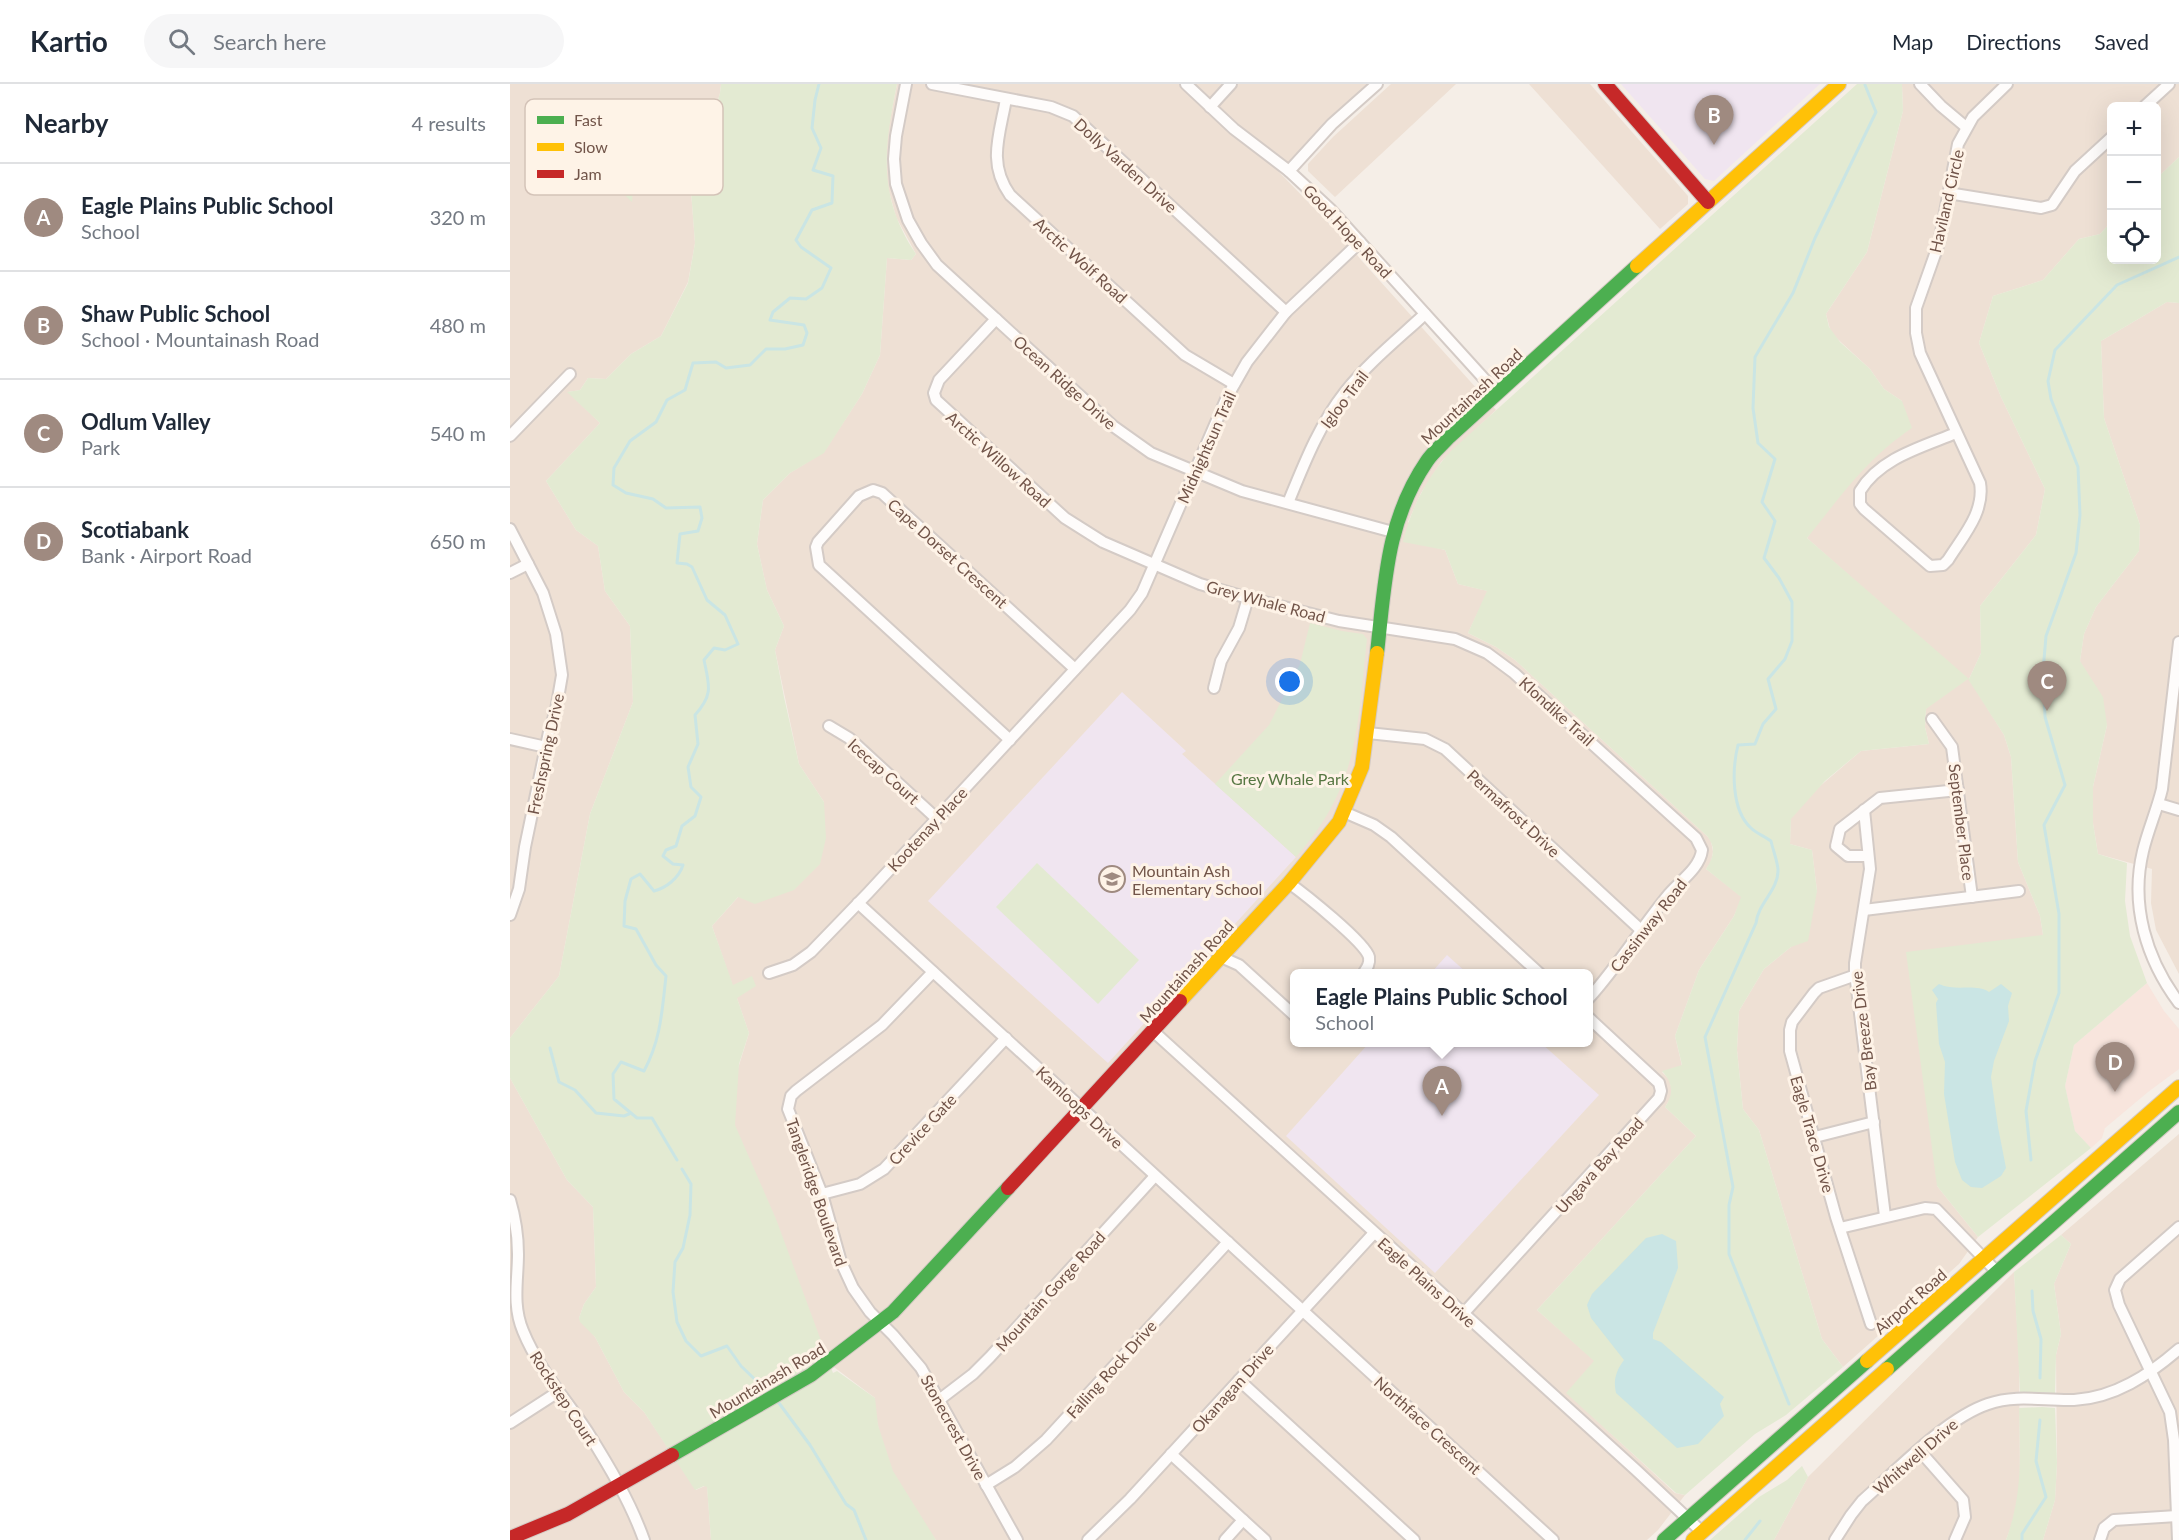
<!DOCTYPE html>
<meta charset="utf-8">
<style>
body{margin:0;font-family:Lato,sans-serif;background:#f6f6f7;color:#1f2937}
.controls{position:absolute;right:18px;top:18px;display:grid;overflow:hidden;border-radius:9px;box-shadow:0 6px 24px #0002}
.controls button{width:54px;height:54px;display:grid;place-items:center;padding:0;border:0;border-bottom:2px solid #e0e1e3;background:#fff;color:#1f2937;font:30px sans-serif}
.you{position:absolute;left:780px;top:598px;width:21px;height:21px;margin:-15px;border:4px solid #fff;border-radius:50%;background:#1a73e8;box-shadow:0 0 0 9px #1a73e833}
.badge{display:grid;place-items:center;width:39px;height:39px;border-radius:50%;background:#9f8a80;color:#fff;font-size:20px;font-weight:700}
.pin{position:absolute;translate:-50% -50px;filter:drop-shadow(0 2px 3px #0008)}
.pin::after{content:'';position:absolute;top:32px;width:21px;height:18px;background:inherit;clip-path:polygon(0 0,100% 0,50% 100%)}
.popup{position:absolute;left:780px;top:885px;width:303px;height:78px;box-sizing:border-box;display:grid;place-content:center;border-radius:9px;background:#fff;filter:drop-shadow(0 2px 4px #0005);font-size:20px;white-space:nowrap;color:#747a83}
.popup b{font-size:22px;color:#1f2937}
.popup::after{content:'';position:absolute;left:50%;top:100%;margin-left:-12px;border:12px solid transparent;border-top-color:#fff}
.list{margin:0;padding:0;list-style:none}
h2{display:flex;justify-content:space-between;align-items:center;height:78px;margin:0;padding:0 24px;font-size:26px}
h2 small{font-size:20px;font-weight:400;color:#747a83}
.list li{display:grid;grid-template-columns:39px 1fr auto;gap:18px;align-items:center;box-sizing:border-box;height:108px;padding:0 24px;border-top:2px solid #e0e1e3}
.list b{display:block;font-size:22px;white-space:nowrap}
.list p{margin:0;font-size:20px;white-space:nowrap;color:#747a83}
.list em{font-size:20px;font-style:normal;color:#747a83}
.icon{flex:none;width:33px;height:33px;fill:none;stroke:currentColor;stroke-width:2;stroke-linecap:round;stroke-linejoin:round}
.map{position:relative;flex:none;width:1669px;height:1456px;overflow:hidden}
header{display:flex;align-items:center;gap:36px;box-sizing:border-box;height:84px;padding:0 30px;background:#fff;border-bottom:2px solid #e0e1e3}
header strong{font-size:28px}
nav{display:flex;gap:33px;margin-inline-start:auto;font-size:21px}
.search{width:420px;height:54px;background:#f6f6f7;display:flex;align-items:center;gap:15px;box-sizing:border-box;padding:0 21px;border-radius:33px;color:#747a83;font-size:22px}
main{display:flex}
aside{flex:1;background:#fff}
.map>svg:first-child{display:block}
.residential{fill:#eee0d4;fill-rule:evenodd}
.commercial{fill:#f8e5dd}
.education{fill:#f0e5f0}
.green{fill:#e3ead2}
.water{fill:#cae5e4}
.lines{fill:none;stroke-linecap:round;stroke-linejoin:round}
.stream{stroke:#cae5e4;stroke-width:3}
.street-casing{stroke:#d4cbc6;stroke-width:14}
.fast-casing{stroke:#d4cac4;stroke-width:16}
.slow-casing{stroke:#d4cac4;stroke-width:16}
.jam-casing{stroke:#d4cac4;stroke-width:16}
.street{stroke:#fefcfb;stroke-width:10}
.fast{stroke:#4caf50;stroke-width:14}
.slow{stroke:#ffc107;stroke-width:14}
.jam{stroke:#c62828;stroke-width:14}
.labels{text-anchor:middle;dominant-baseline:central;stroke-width:6;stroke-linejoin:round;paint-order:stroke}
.street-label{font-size:16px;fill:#715449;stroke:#fef3e7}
.park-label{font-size:16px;fill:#567642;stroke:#fef3e7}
.poi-label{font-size:16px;fill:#715449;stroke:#fef3e7;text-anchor:start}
.key{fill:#fef3e7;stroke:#d4c3b8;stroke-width:1.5}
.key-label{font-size:16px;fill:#715449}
</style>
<header>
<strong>Kartio</strong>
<div class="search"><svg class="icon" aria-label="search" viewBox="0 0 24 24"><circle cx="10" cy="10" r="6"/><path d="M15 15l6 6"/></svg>Search here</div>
<nav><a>Map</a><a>Directions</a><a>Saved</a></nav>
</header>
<main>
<aside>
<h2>Nearby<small>4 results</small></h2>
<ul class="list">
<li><span class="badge">A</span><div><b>Eagle Plains Public School</b><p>School</p></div><em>320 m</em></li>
<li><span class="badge">B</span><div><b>Shaw Public School</b><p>School · Mountainash Road</p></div><em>480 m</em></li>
<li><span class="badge">C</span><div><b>Odlum Valley</b><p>Park</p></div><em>540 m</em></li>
<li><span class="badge">D</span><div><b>Scotiabank</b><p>Bank · Airport Road</p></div><em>650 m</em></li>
</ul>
</aside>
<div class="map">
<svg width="1669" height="1456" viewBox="0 0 1669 1456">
<rect width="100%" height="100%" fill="#f5eee7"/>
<!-- residential -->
<g class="residential">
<polygon points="0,0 211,0 210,9 181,107 185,159 178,198 151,252 121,270 96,295 78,294 70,306 58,308 90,339 36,397 66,446 88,462 95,507 120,542 123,618 80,730 49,892 0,954"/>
<path d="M387,0H857L811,43L769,88L832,153L852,177L986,326L931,378L911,409L898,438L927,464L935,466L948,500L978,507L958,549L986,563L1005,576L1197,752L1201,757L1203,768L1201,778L1196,785L1232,813L1224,832L1189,886L1165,952L1172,982L1152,988L1159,995L1162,1006L1161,1013L1155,1023L1186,1052L1027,1226L1085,1277L1057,1309L1165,1409L1175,1411L1148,1446L1137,1456H426L381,1398L365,1329V1314L308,1271L217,1020L239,949L202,842L314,718L289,680L265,566L274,542L257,506L247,460L253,416L280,389L314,368L352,310L370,271L377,174L401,176L406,170L386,133L377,100L376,56ZM785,890H1079V958H785Z"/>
<polygon points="881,0 946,0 825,113 798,87 798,80 823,53"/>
<polygon points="1019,0 1080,0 1178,112 1178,120 1150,145"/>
<polygon points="1392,0 1669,0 1669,73 1647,94 1646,22 1602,22 1601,138 1590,150 1569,155 1533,196 1483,212 1469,259 1491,313 1535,405 1526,451 1470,522 1471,569 1459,595 1494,651 1501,673 1508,778 1530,832 1533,851 1427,1102 1468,1153 1449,1180 1333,1283 1312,1255 1249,1046 1233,1025 1227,966 1229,927 1254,885 1281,863 1307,807 1302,766 1280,760 1281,727 1351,667 1419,660 1415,643 1416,625 1430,572 1297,454 1392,317 1374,305 1360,285 1321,249 1316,230 1357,168 1393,27"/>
<polygon points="1657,218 1669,219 1669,890 1646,846 1641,819 1642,785 1588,770 1583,739 1583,703 1597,641 1570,577 1574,550 1586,523 1629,467 1630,441 1594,334 1591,257"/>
<polygon points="0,994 57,1096 83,1123 86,1203 74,1220 69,1234 85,1253 114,1308 134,1328 186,1406 197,1401 201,1456 0,1456"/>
<polygon points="1669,1050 1669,1456 1533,1456 1545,1416 1547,1379 1546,1271 1551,1250 1544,1200 1561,1160 1551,1151"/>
<polygon points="1504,1188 1509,1275 1510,1399 1504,1435 1496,1456 1264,1456 1298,1393"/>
</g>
<!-- commercial -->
<polygon class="commercial" points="1637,899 1654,927 1669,945 1669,985 1638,1008 1595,1044 1592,1054 1581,1064 1565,1047 1555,1002 1564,961"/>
<!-- education -->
<g class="education">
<polygon points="1111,0 1310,0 1204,97 1195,95"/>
<polygon points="612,608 676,667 672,670 786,773 598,979 418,817"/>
<polygon points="937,871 957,889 921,889"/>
<polygon points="859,959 1031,959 1089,1011 925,1189 776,1052"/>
</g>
<!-- green -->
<g class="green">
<path d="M211,0H387C374,64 367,112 406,170L401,176L377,174L370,271L352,310L314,369L280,389L253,416L247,460L257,506L274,542L265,566L274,613L289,680L314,718L316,754L310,780L284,806L245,820L228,813L202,842L223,901L242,892L246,902L227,914L239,949L229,980L225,1041L266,1135L323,1289L327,1287L365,1314L368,1341L383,1387L426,1456H201L197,1403L194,1402L185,1406L134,1328L114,1308L85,1253L70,1238L69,1234L74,1220L86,1203L83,1123L57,1096L0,994V954L49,892L80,730L123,618L120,542L95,507L88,462L66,446L36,397L90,339L57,308L70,306L78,294L96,295L121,270L151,252L178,199L185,159L181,107L210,9Z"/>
<path d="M1347,0H1392L1393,27L1357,168L1316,230L1319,243L1330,258L1360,285L1374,305L1392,317L1402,344C1356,375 1332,411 1297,454L1459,595L1471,569L1470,522L1526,451L1535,405L1491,313L1469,259L1483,212L1533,196L1569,155L1590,150L1601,138L1602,176H1646L1647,94L1669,73V219L1657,218L1591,257L1594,334L1630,441L1629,467L1586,523L1574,550L1570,577L1593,613L1597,641L1583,703V739L1588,770L1617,779L1615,817L1620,852L1637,899L1564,961L1555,1002L1565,1047L1581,1064L1468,1153L1427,1102L1396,868L1533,851L1530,832L1508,778L1501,673L1494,651L1458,595L1416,625L1415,643L1419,660L1351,667L1315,697L1281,735L1280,760L1302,766L1307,807L1298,857L1281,863L1254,885L1229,927L1227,966L1233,1025L1249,1046L1312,1255L1333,1283L1276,1331L1245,1350L1175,1411L1166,1409L1056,1309L1084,1277L1027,1226L1186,1052L1155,1023C1164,1010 1163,999 1152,987L1172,981L1165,952L1189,886L1224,832L1231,813L1196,785C1204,773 1206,763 1197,752L1005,576L986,563L958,549L977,507L948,500L935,466L893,458C901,424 917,393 941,367Z"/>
<polygon points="81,53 128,72 124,86 122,118 68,67"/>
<path d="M800,539L832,547L853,550L857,555C847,644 849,702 786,773L705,700L759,641L790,580Z"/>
<polygon points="527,779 629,876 588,920 486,823"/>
<polygon points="1551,1151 1561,1160 1544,1200 1551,1250 1546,1271 1545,1309 1510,1308 1504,1188"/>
<path d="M1532,1323L1545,1324L1547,1379L1545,1416L1533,1456H1496C1513,1409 1510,1373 1509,1324Z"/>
<polygon points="1292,1382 1298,1393 1264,1456 1200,1456 1249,1413 1277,1396"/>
</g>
<!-- water -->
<g class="water">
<path d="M1429,900C1446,908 1465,899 1479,908L1491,900L1502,909L1498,922L1499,937L1484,977L1481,993L1488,1043L1496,1084L1491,1092L1472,1104L1461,1103L1452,1096L1445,1078L1434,1010L1435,978L1429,960L1426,919L1428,915L1422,906Z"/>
<path d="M1152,1150L1166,1157L1168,1184L1143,1249V1255L1151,1258L1214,1313L1210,1320L1214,1332L1188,1360L1167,1364L1106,1309C1103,1296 1106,1287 1114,1276L1081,1234L1077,1221L1082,1210L1136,1154Z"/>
</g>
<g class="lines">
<!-- stream -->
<g class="stream">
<polyline points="40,964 49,998 65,1006 86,1029 114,1032 119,1030"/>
<path d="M167,1076L142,1034H127L104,1015L103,990L111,978L134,987C151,955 152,927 156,892L146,881L126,845L114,842L115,817L121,795L130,790L144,807C156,804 169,794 173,781L163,780L153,772L156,766L166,762L172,742L185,732L191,713L181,703L178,683L188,660L185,631C204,610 199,601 194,576L204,564L215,566L228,560L215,531L197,516L182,483L177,480L167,479L170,450L188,447L192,434L190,423L156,424L143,415L116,409L103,401L104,384L120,357L146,338L157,316L175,306L183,279L206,278L216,284L240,281L256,265H275L293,261L297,249L294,241L260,236L263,228L280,214L296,215L312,204L321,184L291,163L286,156L302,126L322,119L323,92L303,86L311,64L302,44L305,16L309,0"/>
<polyline points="1521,1076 1516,1027 1525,977 1549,909 1549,830 1534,741 1555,701 1535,633 1533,587 1536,552 1566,469 1570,431 1568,383 1541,315 1538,297 1545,266 1607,201 1669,173"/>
<polyline points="172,1085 181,1100 180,1131 173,1164 165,1178 163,1208 167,1238 176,1257 191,1272 217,1262 231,1282 259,1309"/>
<polyline points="1522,1207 1523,1227 1531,1255 1530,1294"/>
<polyline points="266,1315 300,1361 336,1420 344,1426 356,1456"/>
<path d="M1279,1320L1219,1170V1121L1223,1103L1195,953L1246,839C1248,819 1269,806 1268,785C1267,776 1263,766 1261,757C1254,752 1246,749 1241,744C1221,726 1222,685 1228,661L1245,660L1253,640L1266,625L1258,595L1275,575L1282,557V518L1269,494L1254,474L1265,437L1252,418L1265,375L1248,359L1243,324L1245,273L1283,209L1305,154L1366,28L1355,1"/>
<polyline points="1235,1456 1250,1437"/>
<polyline points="1512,1456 1512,1450 1536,1413 1526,1377 1530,1336"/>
</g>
<defs>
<g id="street">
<polyline points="396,0 386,52 384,75 386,100 398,136 411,159 427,181 486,235 603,342 641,369 732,407 883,448"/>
<polyline points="422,0 541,23 563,32 776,228"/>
<polyline points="676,0 724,45 779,87 821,126 987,309"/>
<polyline points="1410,0 1431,22 1456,43"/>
<path d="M496,15C490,50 477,79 500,111L675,271L724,300"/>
<polyline points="1635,22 1659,0"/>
<polyline points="700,23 721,0"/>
<polyline points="779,87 822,40 867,0"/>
<polyline points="1438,109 1531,124 1542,121 1565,87 1602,53"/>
<path d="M486,235L429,296L424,309L426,316L555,434L593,458L690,500L738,514L829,537L945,555L977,569L1004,589L1186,754L1192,766C1190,784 1170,797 1159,810C1131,844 1108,882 1079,914"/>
<path d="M1446,349C1412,363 1370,374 1350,407V420L1354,425L1420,482L1433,481L1438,476C1453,452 1475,428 1470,399L1410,269L1406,249V224L1429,159L1448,60L1463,33L1497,0"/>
<polyline points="0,352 60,290"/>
<path d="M778,419C794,380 809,341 835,308C858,279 888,255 915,230"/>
<polyline points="0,445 33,509 46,550 52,591 46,626 39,648 15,763 9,805 0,831"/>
<polyline points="0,489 18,480"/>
<path d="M1669,558L1652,705C1647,726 1638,746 1633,767C1620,821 1636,875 1669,919"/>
<polyline points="704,604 711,577 729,544 738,514"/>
<polyline points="1422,635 1442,663 1462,813"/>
<polyline points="319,642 339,654 426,734"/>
<polyline points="858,649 915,655 935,665 1132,847"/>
<polyline points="0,655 36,663"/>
<polyline points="500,656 309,481 306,463 308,458 349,412 363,406 372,409 565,585"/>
<polyline points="1649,720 1669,726"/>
<polyline points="1354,726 1360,785 1345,879 1345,889 1375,1132"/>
<polyline points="834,728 864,741 881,753 1030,890"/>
<polyline points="1358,772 1338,772 1326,762 1330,745 1370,714 1448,706"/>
<path d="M779,799C793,809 855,858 859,873C860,880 857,884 853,890"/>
<polyline points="348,819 1043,1456"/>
<polyline points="1354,826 1509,807"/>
<polyline points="711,873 729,881 785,932"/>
<polyline points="423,888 372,941 286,1007 281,1012 278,1025 312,1110 331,1178 343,1204 360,1228 383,1251 411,1284 507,1456"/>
<polyline points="259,889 283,881 301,868 358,809 620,526 632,509 717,313 737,278 776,228 850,158"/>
<polyline points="1346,891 1309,904 1304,909 1282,938 1280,946 1280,967 1326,1133 1361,1240"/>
<polyline points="643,947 1126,1386 1192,1448"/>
<polyline points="1305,1053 1364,1038"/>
<polyline points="312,1110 350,1100 374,1085 496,954"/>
<path d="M0,1116C5,1133 8,1152 8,1170C8,1196 2,1221 13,1247C28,1284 55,1314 77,1347C99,1382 120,1417 134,1456"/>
<polyline points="1330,1144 1415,1124 1426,1125 1487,1188"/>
<polyline points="953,1230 1149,1014 1151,1007 1149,999 1079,934"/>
<polyline points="729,1296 904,1456"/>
<polyline points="429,1316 463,1290 480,1273 645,1092"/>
<polyline points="0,1339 48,1308"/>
<polyline points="1409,1366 1453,1416 1455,1433 1445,1456"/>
<polyline points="661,1370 755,1456"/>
<polyline points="476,1401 505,1383 536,1356 718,1158"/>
<polyline points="578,1456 620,1415 864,1149"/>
<polyline points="715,1456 733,1436"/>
<path d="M1325,1456L1341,1431L1352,1417C1386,1387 1436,1334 1478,1320C1507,1310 1534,1317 1564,1316C1604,1314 1639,1291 1669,1265"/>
<polyline points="1590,1456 1594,1444 1604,1436 1667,1432"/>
<polyline points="1668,1456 1664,1356 1660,1328 1609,1221 1605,1206 1610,1195 1669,1143"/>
</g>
<g id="fast">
<path d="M867,569C875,499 876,437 917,377C923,368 932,361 939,353L1127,182"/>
<polyline points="1377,1285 1669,1028"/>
<polyline points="162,1371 301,1291 383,1228 498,1104"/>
<polyline points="1154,1456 1357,1277"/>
</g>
<g id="slow">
<polyline points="1127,182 1329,0"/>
<polyline points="670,917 779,799 829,738 852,683 867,569"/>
<polyline points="1357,1277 1669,1003"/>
<polyline points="1183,1456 1377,1285"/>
</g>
<g id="jam">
<polyline points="1095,0 1198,118"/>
<polyline points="498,1104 670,917"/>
<polyline points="0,1454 58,1430 162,1371"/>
</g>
</defs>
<!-- street casing -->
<use href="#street" class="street-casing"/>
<!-- fast casing -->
<use href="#fast" class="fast-casing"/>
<!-- slow casing -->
<use href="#slow" class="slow-casing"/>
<!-- jam casing -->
<use href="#jam" class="jam-casing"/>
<!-- street -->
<use href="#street" class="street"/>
<!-- fast -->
<use href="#fast" class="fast"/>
<!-- slow -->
<use href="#slow" class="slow"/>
<!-- jam -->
<use href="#jam" class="jam"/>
</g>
<!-- icons -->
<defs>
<symbol id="school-ring" viewBox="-11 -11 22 22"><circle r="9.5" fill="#fef3e7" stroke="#9f8a80" stroke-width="1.5"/><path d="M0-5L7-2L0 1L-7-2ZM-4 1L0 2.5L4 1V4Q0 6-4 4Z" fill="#9f8a80"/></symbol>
</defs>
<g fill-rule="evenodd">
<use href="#school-ring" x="587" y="780" width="30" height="30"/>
</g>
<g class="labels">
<!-- street labels -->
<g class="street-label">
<text transform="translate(616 81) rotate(42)">Dolly Varden Drive</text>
<text transform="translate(1436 117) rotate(-77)">Haviland Circle</text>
<text transform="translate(838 147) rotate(47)">Good Hope Road</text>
<text transform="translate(571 176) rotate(42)">Arctic Wolf Road</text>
<text transform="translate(555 298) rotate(42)">Ocean Ridge Drive</text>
<text transform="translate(961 312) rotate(-43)">Mountainash Road</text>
<text transform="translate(834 315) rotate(-53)">Igloo Trail</text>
<text transform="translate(696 363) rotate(-66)">Midnightsun Trail</text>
<text transform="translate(489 375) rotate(42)">Arctic Willow Road</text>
<text transform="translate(438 469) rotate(42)">Cape Dorset Crescent</text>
<text transform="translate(756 517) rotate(15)">Grey Whale Road</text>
<text transform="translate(1047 627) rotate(42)">Klondike Trail</text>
<text transform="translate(35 670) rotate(-78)">Freshspring Drive</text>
<text transform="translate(374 687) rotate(42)">Icecap Court</text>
<text transform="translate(1004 729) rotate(43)">Permafrost Drive</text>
<text transform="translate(1452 738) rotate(83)">September Place</text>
<text transform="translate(417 745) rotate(-47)">Kootenay Place</text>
<text transform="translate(1138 841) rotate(-52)">Cassinway Road</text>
<text transform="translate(676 887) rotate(-48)">Mountainash Road</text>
<text transform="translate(1353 947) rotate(-97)">Bay Breeze Drive</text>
<text transform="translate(570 1023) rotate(43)">Kamloops Drive</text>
<text transform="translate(412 1045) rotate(-47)">Crevice Gate</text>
<text transform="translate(1303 1050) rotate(74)">Eagle Trace Drive</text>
<text transform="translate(1089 1081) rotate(-48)">Ungava Bay Road</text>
<text transform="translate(307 1108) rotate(71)">Tangleridge Boulevard</text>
<text transform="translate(917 1198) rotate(42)">Eagle Plains Drive</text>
<text transform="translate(540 1207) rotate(-48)">Mountain Gorge Road</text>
<text transform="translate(1400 1217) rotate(-41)">Airport Road</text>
<text transform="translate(601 1285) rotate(-48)">Falling Rock Drive</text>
<text transform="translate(257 1296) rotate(-31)">Mountainash Road</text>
<text transform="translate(722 1304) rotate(-48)">Okanagan Drive</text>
<text transform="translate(54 1314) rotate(57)">Rockstep Court</text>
<text transform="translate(918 1341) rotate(42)">Northface Crescent</text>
<text transform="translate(444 1343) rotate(61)">Stonecrest Drive</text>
<text transform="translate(1405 1372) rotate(-41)">Whitwell Drive</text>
</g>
<!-- park labels -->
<g class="park-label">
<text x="780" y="694">Grey Whale Park</text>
</g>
<!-- poi labels -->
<g class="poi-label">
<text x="622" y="786">Mountain Ash<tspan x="622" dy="18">Elementary School</tspan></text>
</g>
</g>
<!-- legend -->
<rect x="15" y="15" width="198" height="96" rx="9" class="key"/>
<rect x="27" y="32" width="27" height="8" fill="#4caf50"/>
<rect x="27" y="59" width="27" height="8" fill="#ffc107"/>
<rect x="27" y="86" width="27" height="8" fill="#c62828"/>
<g class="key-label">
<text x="64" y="42">Fast</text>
<text x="64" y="69">Slow</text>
<text x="64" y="96">Jam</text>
</g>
</svg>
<div class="controls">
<button>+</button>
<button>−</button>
<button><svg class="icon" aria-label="locate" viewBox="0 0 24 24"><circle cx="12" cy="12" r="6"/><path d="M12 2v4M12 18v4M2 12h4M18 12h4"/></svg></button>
</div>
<div class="you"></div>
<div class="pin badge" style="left:932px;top:1032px">A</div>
<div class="popup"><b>Eagle Plains Public School</b>School</div>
<div class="pin badge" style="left:1204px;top:61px">B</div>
<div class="pin badge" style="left:1537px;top:627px">C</div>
<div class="pin badge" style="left:1605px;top:1008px">D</div>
</div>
</main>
